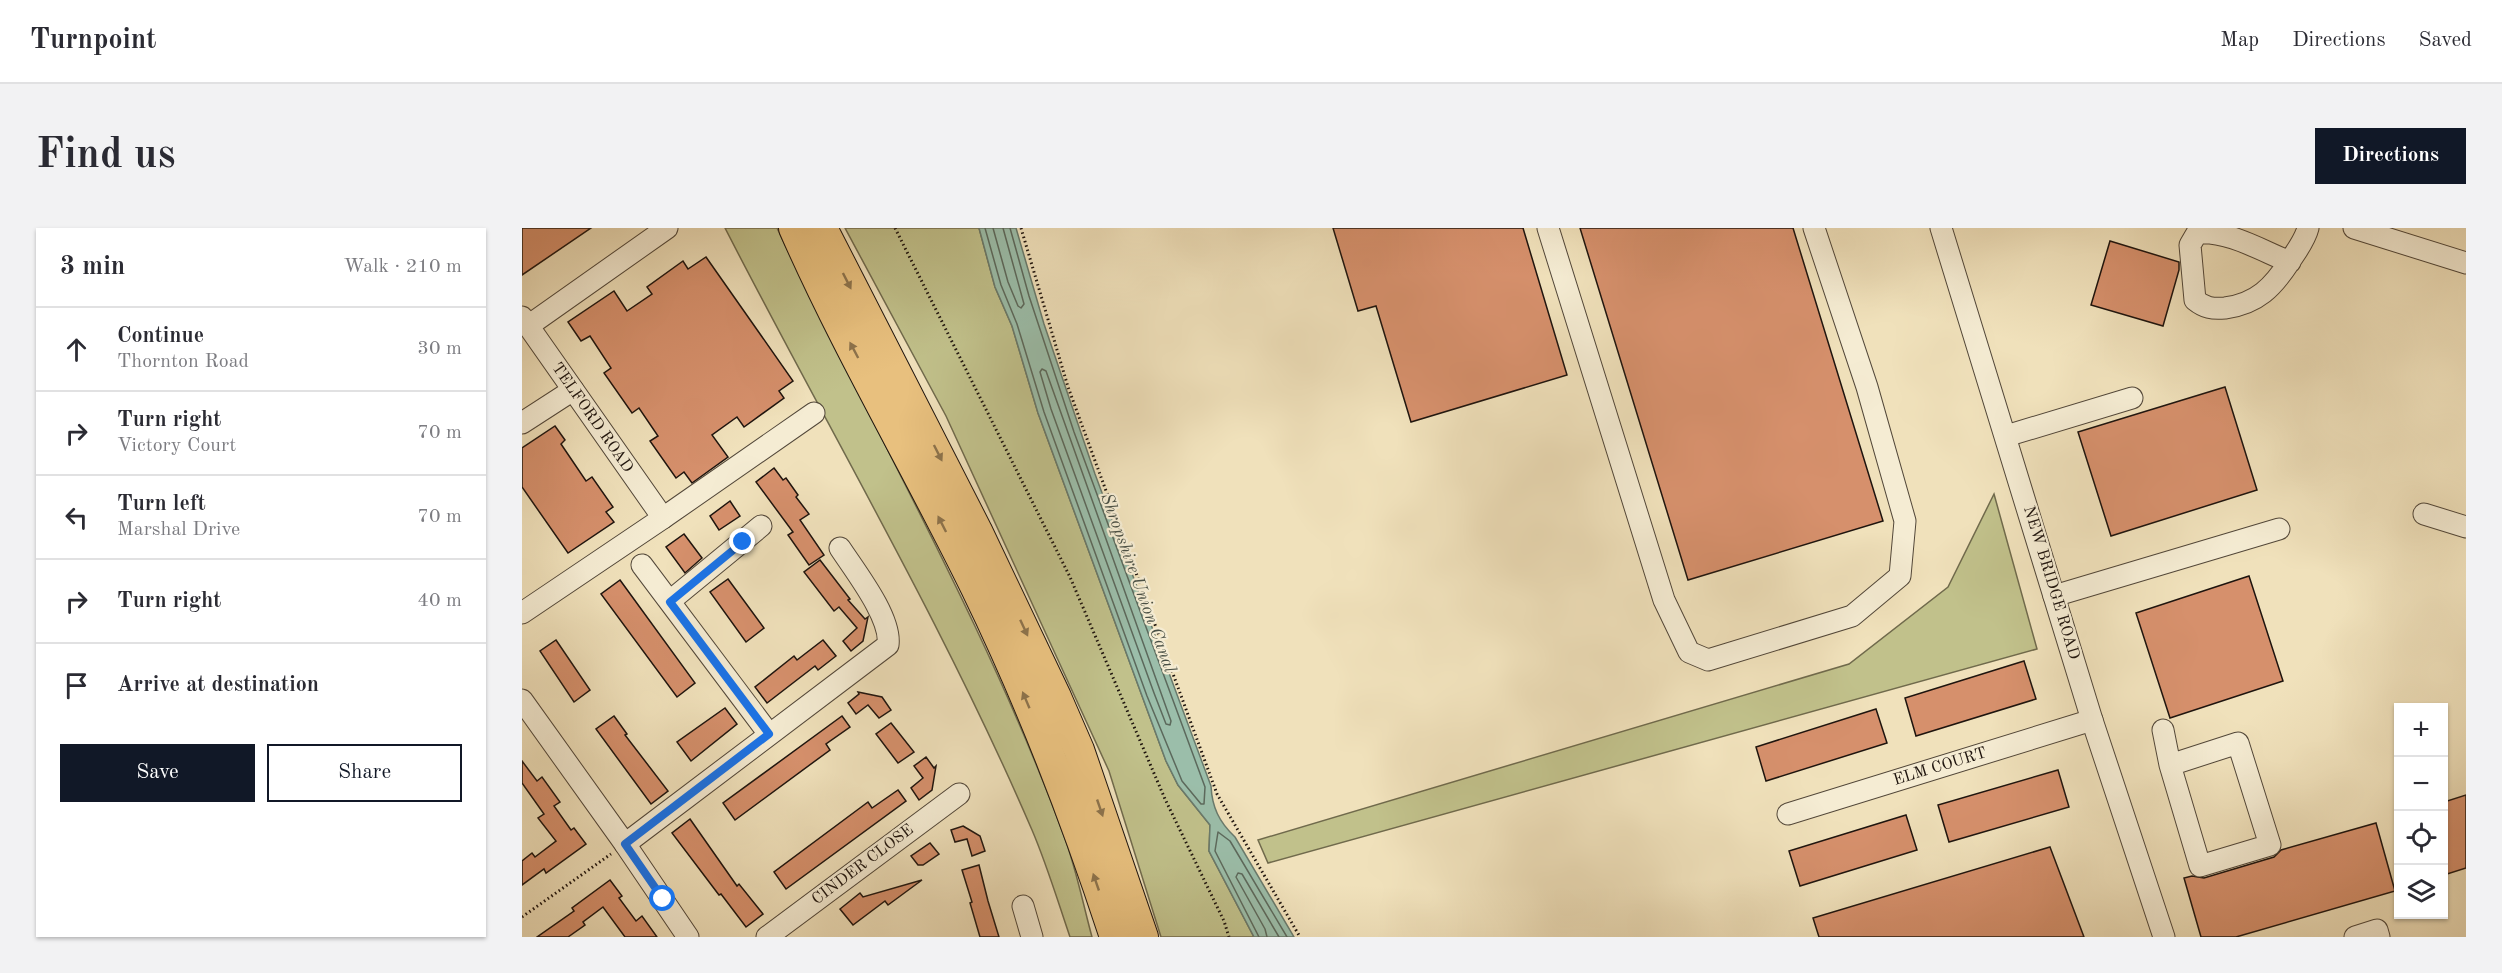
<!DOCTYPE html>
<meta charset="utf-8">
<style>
body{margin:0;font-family:"Old Standard TT",serif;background:#f2f2f3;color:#2b2b33}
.controls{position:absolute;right:18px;bottom:18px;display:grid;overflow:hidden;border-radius:0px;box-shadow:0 2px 4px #0004}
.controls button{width:54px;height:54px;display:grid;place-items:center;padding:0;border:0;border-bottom:2px solid #e1e1e2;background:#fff;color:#2b2b33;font:30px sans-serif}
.stop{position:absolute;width:18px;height:18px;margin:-14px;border:4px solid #1a73e8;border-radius:50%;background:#fff}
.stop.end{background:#1a73e8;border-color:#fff;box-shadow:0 2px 6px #0008}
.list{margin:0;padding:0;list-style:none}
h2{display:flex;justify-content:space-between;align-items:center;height:78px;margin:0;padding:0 24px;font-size:26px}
h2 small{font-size:20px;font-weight:400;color:#7c7c81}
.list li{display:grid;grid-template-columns:39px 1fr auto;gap:18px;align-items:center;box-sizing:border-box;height:84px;padding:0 24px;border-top:2px solid #e1e1e2}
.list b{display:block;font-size:22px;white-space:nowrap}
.list p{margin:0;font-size:20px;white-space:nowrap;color:#7c7c81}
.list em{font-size:20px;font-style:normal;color:#7c7c81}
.actions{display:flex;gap:12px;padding:18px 24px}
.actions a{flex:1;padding:14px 0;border:2px solid #111827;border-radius:0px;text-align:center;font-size:21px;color:#111827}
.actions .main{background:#111827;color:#fff}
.icon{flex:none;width:33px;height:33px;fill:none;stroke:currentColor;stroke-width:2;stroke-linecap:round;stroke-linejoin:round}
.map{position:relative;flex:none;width:1944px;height:709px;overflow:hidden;border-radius:0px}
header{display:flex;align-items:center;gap:36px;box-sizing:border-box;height:84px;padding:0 30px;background:#fff;border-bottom:2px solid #e1e1e2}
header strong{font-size:28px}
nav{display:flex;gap:33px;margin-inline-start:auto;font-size:21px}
.intro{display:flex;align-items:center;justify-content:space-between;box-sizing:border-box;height:144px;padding:0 36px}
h1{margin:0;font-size:42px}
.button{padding:15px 27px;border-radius:0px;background:#111827;color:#fff;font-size:21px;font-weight:700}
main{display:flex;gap:36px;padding:0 36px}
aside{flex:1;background:#fff;border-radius:0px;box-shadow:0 2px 4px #0004}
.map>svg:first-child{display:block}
.green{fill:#c1c18b;stroke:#706a4c;stroke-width:1.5}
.water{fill:#9bbeaa;stroke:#697a6c;stroke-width:1.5}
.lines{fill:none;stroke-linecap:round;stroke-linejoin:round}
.shore{stroke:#5c695c;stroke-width:1.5}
.building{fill:#d6906c;stroke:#1e140e;stroke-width:1.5}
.minor-casing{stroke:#524739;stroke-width:23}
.highway-casing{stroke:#1e140e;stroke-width:32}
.path{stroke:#1e140e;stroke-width:3;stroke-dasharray:1.5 3;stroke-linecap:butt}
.minor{stroke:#f5ecd3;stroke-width:21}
.highway{stroke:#e8c07e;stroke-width:30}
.oneway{fill:#8d734c}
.route{stroke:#1a73e8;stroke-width:8}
.labels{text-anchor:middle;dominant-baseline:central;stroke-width:4.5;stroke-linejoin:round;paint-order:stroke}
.street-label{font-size:16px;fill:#1e140e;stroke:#f5ecd3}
.water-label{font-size:18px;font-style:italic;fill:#4a5045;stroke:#f5ecd3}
</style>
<header>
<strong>Turnpoint</strong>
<nav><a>Map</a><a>Directions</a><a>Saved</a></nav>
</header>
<div class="intro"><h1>Find us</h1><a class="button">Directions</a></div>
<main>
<aside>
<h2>3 min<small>Walk · 210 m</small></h2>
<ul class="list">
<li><svg class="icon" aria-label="ahead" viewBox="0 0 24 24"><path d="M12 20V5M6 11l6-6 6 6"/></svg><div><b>Continue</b><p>Thornton Road</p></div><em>30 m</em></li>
<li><svg class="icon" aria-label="right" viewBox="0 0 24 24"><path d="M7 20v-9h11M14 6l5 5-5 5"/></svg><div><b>Turn right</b><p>Victory Court</p></div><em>70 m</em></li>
<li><svg class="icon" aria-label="left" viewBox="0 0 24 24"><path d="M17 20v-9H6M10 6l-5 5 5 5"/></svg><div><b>Turn left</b><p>Marshal Drive</p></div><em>70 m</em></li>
<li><svg class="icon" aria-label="right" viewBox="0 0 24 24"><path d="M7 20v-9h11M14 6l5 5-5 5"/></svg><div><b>Turn right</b></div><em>40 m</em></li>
<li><svg class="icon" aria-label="arrive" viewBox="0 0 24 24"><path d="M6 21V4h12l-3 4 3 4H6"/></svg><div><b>Arrive at destination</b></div></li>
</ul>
<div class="actions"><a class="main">Save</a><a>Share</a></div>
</aside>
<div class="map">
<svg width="1944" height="709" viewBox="0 0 1944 709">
<rect width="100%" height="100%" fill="#f0e1bb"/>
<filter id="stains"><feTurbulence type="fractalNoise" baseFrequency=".00333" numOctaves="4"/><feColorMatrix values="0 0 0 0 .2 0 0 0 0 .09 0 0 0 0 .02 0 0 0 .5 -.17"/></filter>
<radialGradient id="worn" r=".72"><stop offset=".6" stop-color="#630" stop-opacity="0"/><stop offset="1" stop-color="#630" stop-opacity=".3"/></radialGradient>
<!-- green -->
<g class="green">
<path d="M203,0H255C351,202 465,398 542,608C554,640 561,676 570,709H548C536,674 525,637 510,602C421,395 306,201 203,0Z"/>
<polygon points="323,0 457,0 473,59 490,98 516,185 644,533 656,557 688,597 687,623 732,709 639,709 587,543 424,188"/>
<polygon points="1472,266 1515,421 746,635 736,612 1327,436 1426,359"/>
</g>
<!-- water -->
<path class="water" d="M457,0H494L522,96L573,246L689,558C690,579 697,594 713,609L772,709H732L687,623L688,597L656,557L644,533L516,185L490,98L473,59Z"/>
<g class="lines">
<!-- shore -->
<g class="shore">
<polyline points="463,0 479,57 495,96 522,184 625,468 660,553 679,576 682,576 683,559 552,204 507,68 488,0"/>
<polyline points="471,0 486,54 496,78 499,80 502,76 481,0"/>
<polygon points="520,141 524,143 649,493 648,497 644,496 632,465 529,181 518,144"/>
<polyline points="737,709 693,623 696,604 708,613 765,709"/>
<polyline points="745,709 743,701 714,649 716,645 720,646 757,709"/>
</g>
</g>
<!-- building -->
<g class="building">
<polygon points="0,0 69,0 0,47"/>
<polygon points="811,0 1001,0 1045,147 889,194 854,78 836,83"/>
<polygon points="1058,0 1271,0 1361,293 1166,352"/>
<polygon points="1588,13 1657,34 1657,42 1641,98 1569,77"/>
<polygon points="184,29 271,153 257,163 262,170 222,199 215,189 190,207 206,229 170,255 162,244 154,250 128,213 136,208 117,180 110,185 82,145 89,140 68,108 59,113 46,94 92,63 105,83 130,66 125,59 161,33 166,41"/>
<polygon points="1703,159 1735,262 1589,308 1556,204"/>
<polygon points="33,198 43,212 39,216 64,253 70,249 91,279 84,284 92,294 46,325 0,259 0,220"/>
<polygon points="252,240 261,252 264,250 276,267 274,269 287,286 278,292 302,327 287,337 266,307 271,304 234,254"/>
<polygon points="208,273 218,288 197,302 188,288"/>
<polygon points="162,306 180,330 163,345 144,319"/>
<polygon points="298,332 328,371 326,372 343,391 346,389 341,413 329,423 321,413 335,400 317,379 312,383 282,344"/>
<polygon points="1727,348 1761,453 1648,490 1614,385"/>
<polygon points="206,351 242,400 224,414 188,364"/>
<polygon points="98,352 173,455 155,469 79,366"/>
<polygon points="34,412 68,462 52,474 18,423"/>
<polygon points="301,412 314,428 296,442 293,438 245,475 233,459 272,428 275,432"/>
<polygon points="1502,433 1514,471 1394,508 1383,470"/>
<polygon points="336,464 360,469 369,482 357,490 346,477 334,486 326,475 337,466"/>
<polygon points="203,480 215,496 169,533 155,514"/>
<polygon points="1354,481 1365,515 1244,553 1234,519"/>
<polygon points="92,488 105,506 103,507 146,563 129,576 74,501"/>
<polygon points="320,488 328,499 304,516 308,522 213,592 201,575"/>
<polygon points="369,495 392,524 376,535 354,506"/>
<polygon points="404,529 412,540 414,538 410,562 397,572 389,560 401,550 392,538"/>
<polygon points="0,533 15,553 20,549 38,574 32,578 49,602 52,600 64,616 24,645 22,641 0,657 0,633 10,625 13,629 34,613 16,590 22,586 0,555"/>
<polygon points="1536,542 1547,579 1427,614 1416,577"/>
<polygon points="376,562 384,573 264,661 252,644 346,574 350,580"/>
<polygon points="1944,567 1944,640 1922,647 1922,574"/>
<polygon points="1384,587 1395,622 1278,658 1267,623"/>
<polygon points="168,591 215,658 217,656 241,686 224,699 199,666 197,667 150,605"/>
<polygon points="1854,595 1873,663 1714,709 1679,709 1662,650 1670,648 1682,650 1752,629 1759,622"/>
<polygon points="441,598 458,608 463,623 450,628 445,611 433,614 429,602"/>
<polygon points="408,615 417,626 401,637 396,637 389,628"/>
<polygon points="1528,619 1562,709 1297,709 1291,690"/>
<polygon points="457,637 466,673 477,709 458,709 448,675 450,674 440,642"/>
<polygon points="88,652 100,668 97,670 114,693 120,688 135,709 103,709 81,679 61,694 63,697 46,709 15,709 52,683 50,680"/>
<polygon points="400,652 366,677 363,673 331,697 318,681 338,665 341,669"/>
</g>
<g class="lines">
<defs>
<g id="minor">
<polyline points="1026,0 1142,372 1167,424 1186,432 1330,388 1378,348 1383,293 1345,159 1292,0"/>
<polyline points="1419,0 1570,492 1642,709"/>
<polyline points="1832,0 1944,35"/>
<path d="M1768,34C1740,23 1706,2 1675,5L1668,17L1673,72C1683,80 1690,81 1703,80C1735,76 1751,59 1768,33C1775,22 1783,12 1786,0"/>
<polyline points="0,89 141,290 0,385"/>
<polyline points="6,98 145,0"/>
<polyline points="0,195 51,162"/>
<polyline points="1484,208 1610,170"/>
<polyline points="1902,286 1944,299"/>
<polyline points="141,290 292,185"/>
<polyline points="120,337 247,506"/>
<polyline points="1532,368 1757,301"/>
<polyline points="148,373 239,298"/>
<polyline points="0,472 103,616 166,709"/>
<polyline points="1641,502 1648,537 1716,515 1748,617 1678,638 1648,537"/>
<polyline points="1266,586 1570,492"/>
<path d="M103,616L366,417C370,390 333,343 318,320"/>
<polyline points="501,678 510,709"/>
<polyline points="245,709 437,566"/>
<polyline points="1833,709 1855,702 1857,709"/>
</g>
<g id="highway">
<path d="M272,0C326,123 395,239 454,360C509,473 554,590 593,709"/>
<polyline points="300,0 455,303 534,469 557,522 621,709"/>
</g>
</defs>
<!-- minor casing -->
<use href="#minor" class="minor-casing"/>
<!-- highway casing -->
<use href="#highway" class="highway-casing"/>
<!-- path -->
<g class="path">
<polyline points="373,0 548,349 643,571 702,693 707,709"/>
<polyline points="499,0 546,159 695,566 778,709"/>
<polyline points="0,689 89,626"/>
</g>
<!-- minor -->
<use href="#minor" class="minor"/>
<!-- highway -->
<use href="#highway" class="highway"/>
</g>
<!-- one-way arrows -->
<defs><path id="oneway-solid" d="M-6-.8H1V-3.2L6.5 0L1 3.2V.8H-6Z" transform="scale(1.5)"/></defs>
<g class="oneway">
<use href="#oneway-solid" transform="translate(325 53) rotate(63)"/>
<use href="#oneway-solid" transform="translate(332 122) rotate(-118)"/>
<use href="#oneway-solid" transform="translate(416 225) rotate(63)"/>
<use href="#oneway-solid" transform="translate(420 296) rotate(-117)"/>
<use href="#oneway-solid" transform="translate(502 400) rotate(65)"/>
<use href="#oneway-solid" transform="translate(504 472) rotate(-113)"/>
<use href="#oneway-solid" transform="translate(578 580) rotate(71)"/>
<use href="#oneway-solid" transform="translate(574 654) rotate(-109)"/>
</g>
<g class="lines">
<!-- route -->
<polyline class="route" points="141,671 103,616 247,506 148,374 221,314"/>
</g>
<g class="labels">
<!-- street labels -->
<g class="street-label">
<text transform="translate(70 190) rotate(55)">TELFORD ROAD</text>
<text transform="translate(1529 355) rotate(73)">NEW BRIDGE ROAD</text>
<text transform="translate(1418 539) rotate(-17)">ELM COURT</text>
<text transform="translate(341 637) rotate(-37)">CINDER CLOSE</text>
</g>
<!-- water labels -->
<g class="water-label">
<text transform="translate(616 355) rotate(70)">Shropshire Union Canal</text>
</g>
</g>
<rect width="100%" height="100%" filter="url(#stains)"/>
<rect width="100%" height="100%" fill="url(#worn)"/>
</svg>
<div class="controls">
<button>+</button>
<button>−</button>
<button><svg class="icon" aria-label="locate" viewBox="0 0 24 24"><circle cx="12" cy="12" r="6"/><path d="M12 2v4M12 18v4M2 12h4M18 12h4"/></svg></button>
<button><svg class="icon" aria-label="layers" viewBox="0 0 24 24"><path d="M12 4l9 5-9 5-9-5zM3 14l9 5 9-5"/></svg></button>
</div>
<div class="stop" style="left:141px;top:671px"></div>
<div class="stop end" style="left:221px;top:314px"></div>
</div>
</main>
